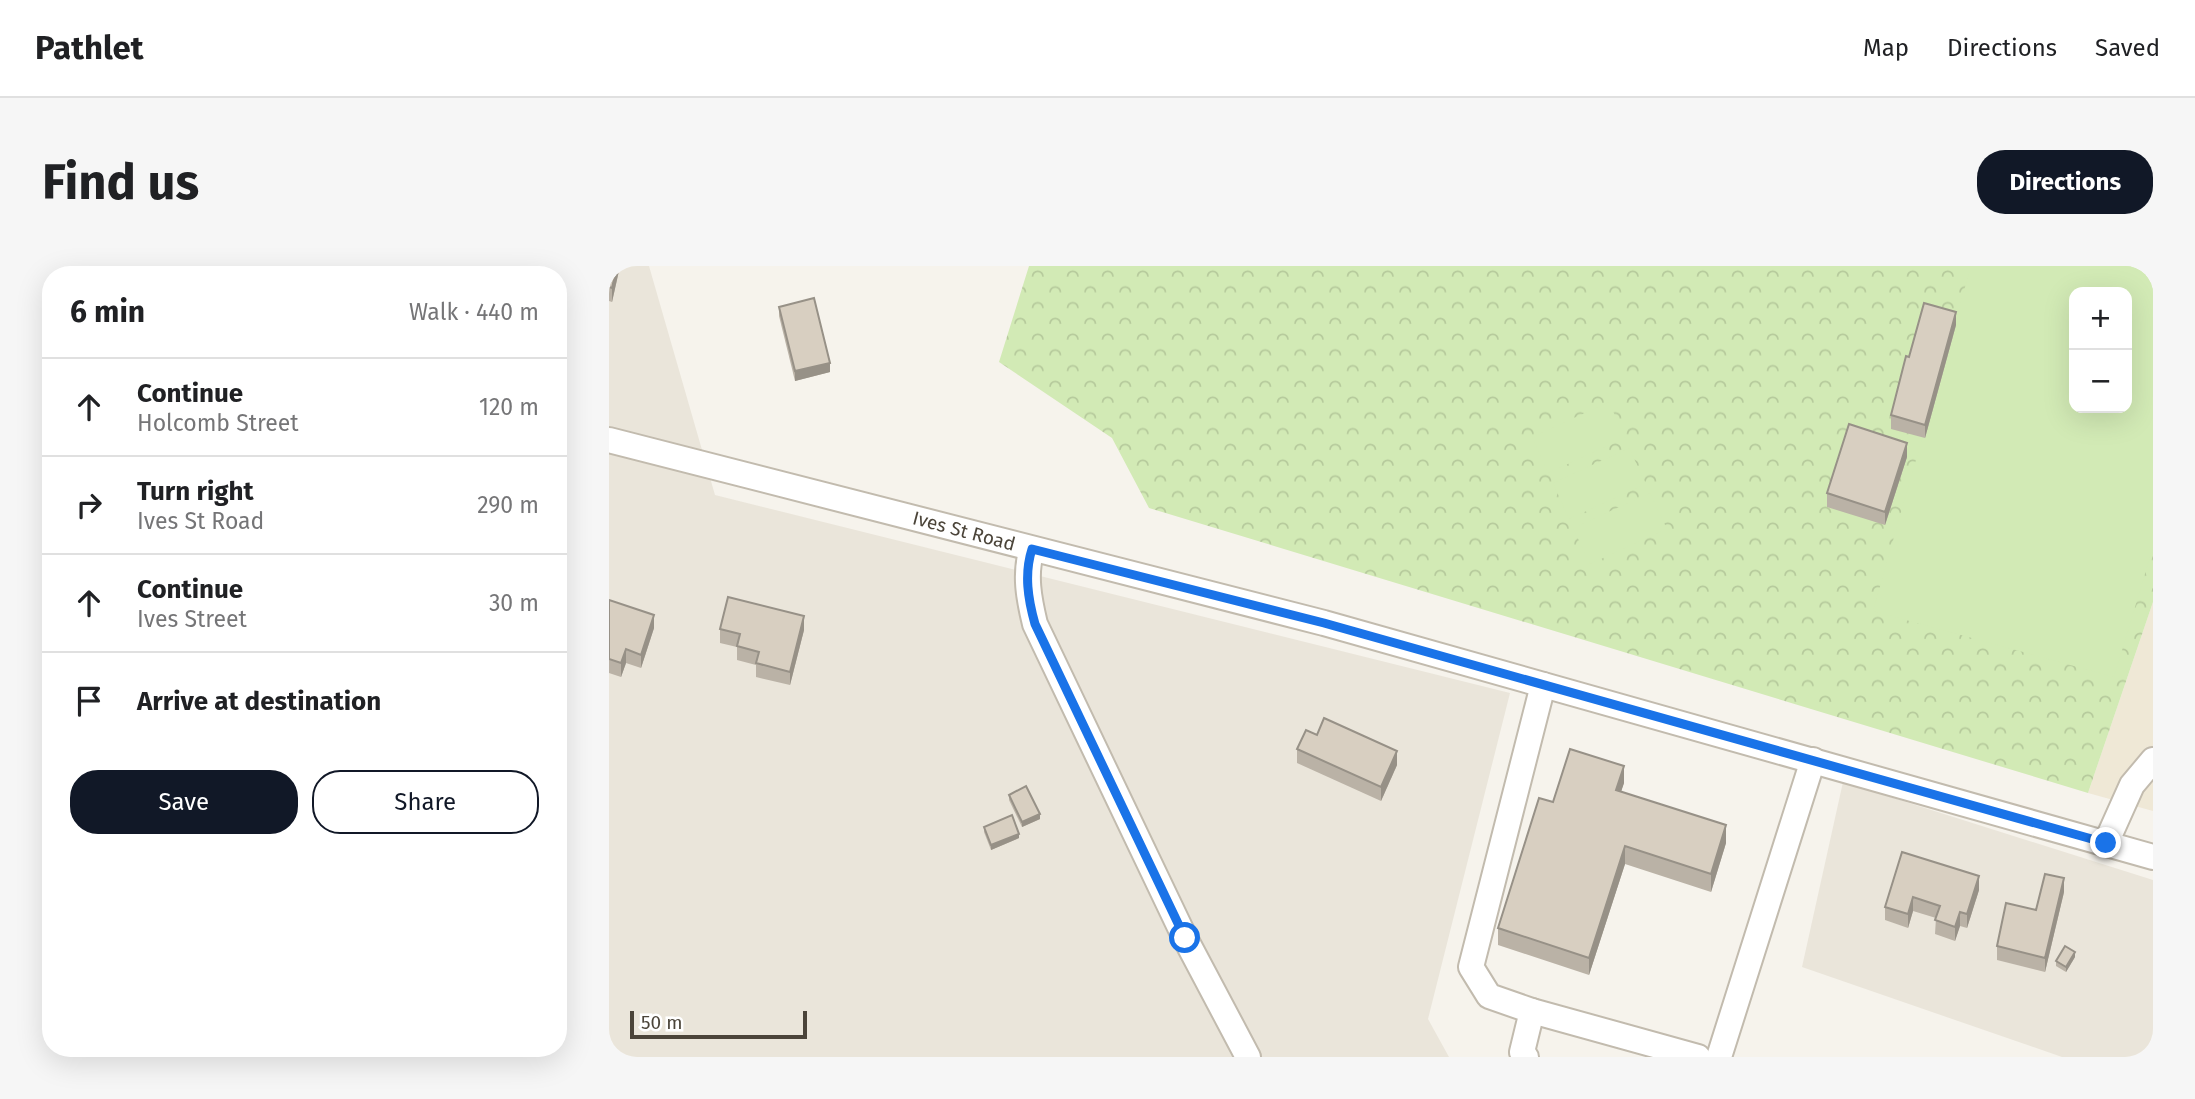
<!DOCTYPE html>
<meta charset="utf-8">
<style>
body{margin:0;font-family:"Fira Sans",sans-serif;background:#f6f6f6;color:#202124}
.controls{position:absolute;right:21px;top:21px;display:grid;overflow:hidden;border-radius:14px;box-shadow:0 7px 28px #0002}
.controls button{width:63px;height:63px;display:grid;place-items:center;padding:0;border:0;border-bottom:2px solid #e0e0e0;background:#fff;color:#202124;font:35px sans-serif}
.scale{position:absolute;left:21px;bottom:18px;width:177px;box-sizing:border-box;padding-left:7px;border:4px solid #4b4439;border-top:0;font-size:19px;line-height:24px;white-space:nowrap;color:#4b4439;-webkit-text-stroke:5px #fff;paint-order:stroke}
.stop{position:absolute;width:21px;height:21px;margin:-16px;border:5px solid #1a73e8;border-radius:50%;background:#fff}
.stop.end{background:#1a73e8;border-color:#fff;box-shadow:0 2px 7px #0008}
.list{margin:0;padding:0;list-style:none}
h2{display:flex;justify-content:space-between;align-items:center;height:91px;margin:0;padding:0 28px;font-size:30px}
h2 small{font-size:23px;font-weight:400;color:#757577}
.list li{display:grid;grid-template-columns:46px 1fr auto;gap:21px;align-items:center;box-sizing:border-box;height:98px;padding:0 28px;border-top:2px solid #e0e0e0}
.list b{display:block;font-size:26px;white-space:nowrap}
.list p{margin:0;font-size:23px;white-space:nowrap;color:#757577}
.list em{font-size:23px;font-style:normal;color:#757577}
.actions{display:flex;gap:14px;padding:21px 28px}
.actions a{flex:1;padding:16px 0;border:2px solid #111827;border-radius:28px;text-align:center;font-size:24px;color:#111827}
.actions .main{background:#111827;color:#fff}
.icon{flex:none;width:38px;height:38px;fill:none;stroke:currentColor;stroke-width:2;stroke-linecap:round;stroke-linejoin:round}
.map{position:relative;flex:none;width:1544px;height:791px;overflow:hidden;border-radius:28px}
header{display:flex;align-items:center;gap:42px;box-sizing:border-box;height:98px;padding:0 35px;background:#fff;border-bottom:2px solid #e0e0e0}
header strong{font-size:33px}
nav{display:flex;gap:38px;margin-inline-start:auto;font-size:24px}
.intro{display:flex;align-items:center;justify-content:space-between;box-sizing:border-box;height:168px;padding:0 42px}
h1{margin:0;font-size:49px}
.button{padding:18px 32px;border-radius:28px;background:#111827;color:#fff;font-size:24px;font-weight:700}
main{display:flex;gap:42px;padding:0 42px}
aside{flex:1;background:#fff;border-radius:28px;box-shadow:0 7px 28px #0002}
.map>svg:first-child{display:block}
.residential{fill:#eae5da}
.education{fill:#efe8d6}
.park{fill:url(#park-crowns);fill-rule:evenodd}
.pitch{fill:#d2eab5;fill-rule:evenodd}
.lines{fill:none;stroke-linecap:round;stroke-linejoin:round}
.minor-casing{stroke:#c2bbae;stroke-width:28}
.minor{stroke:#fff;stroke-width:24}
.wall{fill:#bab2a6}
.shaded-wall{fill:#979187}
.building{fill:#d8cfc1;stroke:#979187;stroke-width:2}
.route{stroke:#1a73e8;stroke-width:9}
.labels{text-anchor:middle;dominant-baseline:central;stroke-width:5;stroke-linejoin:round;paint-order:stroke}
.street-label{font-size:19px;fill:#4b4439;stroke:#fff}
</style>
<header>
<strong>Pathlet</strong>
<nav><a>Map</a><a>Directions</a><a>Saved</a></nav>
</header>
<div class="intro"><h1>Find us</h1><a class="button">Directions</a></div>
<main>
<aside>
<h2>6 min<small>Walk · 440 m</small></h2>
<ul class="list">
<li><svg class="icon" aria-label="ahead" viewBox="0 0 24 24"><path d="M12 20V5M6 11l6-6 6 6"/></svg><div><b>Continue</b><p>Holcomb Street</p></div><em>120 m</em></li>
<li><svg class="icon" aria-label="right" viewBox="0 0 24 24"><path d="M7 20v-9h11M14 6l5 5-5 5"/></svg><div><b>Turn right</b><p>Ives St Road</p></div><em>290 m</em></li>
<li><svg class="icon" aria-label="ahead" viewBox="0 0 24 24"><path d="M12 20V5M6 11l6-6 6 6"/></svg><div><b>Continue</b><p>Ives Street</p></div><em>30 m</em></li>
<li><svg class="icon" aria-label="arrive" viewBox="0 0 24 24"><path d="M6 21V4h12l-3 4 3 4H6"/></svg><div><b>Arrive at destination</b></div></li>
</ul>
<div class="actions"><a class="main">Save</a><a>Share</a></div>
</aside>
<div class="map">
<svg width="1544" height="791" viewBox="0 0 1544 791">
<defs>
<pattern id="park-crowns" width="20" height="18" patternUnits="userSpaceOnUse" patternTransform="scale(1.75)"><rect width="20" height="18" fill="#d2eab5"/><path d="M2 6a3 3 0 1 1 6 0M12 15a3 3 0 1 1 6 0" fill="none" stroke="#b6ca9c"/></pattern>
</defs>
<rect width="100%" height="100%" fill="#f6f3ec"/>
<!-- residential -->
<g class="residential">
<polygon points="0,0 40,0 106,229 901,427 819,753 840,791 0,791"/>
<polygon points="1234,516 1544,614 1544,791 1453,791 1193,701"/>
</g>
<!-- education -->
<polygon class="education" points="1544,336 1544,545 1479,527"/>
<!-- park -->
<path class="park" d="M420,0H1544V336L1479,527L540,242L503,172L390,96ZM1465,26H1518V142H1465Z"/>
<!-- pitch -->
<g class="pitch">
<path d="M1362,0H1544V281L1505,411L1264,345ZM1465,26H1518V142H1465Z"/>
<polygon points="1000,136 1016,172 939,207 923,171"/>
<polygon points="1020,182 1037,218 960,253 944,217"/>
<polygon points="1041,227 1058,263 981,298 964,262"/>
</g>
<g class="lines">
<defs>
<g id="minor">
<polyline points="0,174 715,357 1544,591"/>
<path d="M423,283C415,308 420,333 426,358L576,672L639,791"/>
<polyline points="1497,577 1523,519 1544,494"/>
<polyline points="923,745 1089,791"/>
<polyline points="917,791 913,786 923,745 880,730 862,701 934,419"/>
<polyline points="1110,791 1204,494"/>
</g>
</defs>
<!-- minor casing -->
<use href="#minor" class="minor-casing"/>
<!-- minor -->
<use href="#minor" class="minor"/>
</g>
<!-- wall -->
<g class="wall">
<polygon points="0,0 11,0 3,36 0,35"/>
<polygon points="170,41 221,106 186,115 170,50"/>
<polygon points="1347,59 1316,172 1282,163 1282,149 1300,91"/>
<polygon points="1298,191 1276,259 1218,241 1218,227"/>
<polygon points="0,334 45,362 32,402 17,397 12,411 0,407"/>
<polygon points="111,363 195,364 181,419 147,411 147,399 128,394 128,381 111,377"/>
<polygon points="708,469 788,499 772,535 688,497 688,483"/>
<polygon points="1015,517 1012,525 1117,577 1102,626 1016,598 980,709 889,679 889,662 944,536"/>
<polygon points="400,529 431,553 413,561 400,534"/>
<polygon points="375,561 410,572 382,584 375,566"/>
<polygon points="1293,586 1370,624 1358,662 1351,660 1346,675 1326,668 1327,652 1304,645 1299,662 1276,654 1276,641"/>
<polygon points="1455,626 1436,706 1388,694 1388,680 1427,644"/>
<polygon points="1466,691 1457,706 1447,700 1447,695"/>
</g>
<!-- shaded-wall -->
<g class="shaded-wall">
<polygon points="8,0 11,0 3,36 3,22"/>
<polygon points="1347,46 1347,59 1316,172 1316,159"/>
<polygon points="221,97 221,106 186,115 186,105"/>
<polygon points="1298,177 1298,191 1276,259 1276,246"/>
<polygon points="45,349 45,362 32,402 32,389"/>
<polygon points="195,350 195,364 181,419 181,406"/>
<polygon points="17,383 17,397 12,411 12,397"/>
<polygon points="788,485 788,499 772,535 772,521"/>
<polygon points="1015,500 1015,517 1007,541 1007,524"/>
<polygon points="431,548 431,553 413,561 413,556"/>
<polygon points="1117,559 1117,577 1102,626 1102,608"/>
<polygon points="410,568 410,572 382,584 382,579"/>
<polygon points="1016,580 1016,598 980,709 980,692"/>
<polygon points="1370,610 1370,624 1358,662 1358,648"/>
<polygon points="1455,612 1455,626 1436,706 1436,692"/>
<polygon points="1304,631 1304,645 1299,662 1299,648"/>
<polygon points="1351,646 1351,660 1346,675 1346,661"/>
<polygon points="1466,686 1466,691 1457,706 1457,701"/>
</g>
<!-- building -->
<g class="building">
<polygon points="0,0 8,0 3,22 0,21"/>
<polygon points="205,32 221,97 186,105 170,41"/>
<polygon points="1315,37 1347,46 1316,159 1282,149 1297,90 1300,91"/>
<polygon points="1240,158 1298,177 1276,246 1218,227"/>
<polygon points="119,331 195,350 181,406 147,397 150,386 128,380 131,368 111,363"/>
<polygon points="0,334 45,349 32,389 17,383 12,397 0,393"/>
<polygon points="715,452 788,485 772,521 688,483 697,464 708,469"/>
<polygon points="961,483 1015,500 1007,524 1117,559 1102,608 1016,580 980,692 889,662 930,532 944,536"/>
<polygon points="417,520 431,548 413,556 400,529"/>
<polygon points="403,549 410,568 382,579 375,561"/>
<polygon points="1293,586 1370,610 1358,648 1351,646 1346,661 1326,654 1331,640 1304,631 1299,648 1276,641"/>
<polygon points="1436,608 1455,612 1436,692 1388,680 1397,637 1427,644"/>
<polygon points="1456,680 1466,686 1457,701 1447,695"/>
</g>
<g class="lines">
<!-- route -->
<path class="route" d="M576,672L426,358C419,333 415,308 423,283L715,357L1497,577"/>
</g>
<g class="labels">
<!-- street labels -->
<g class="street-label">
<text transform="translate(355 265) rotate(15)">Ives St Road</text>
</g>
</g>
</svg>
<div class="controls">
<button>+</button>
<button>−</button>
</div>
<div class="scale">50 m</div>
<div class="stop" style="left:576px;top:672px"></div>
<div class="stop end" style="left:1497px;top:577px"></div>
</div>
</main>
